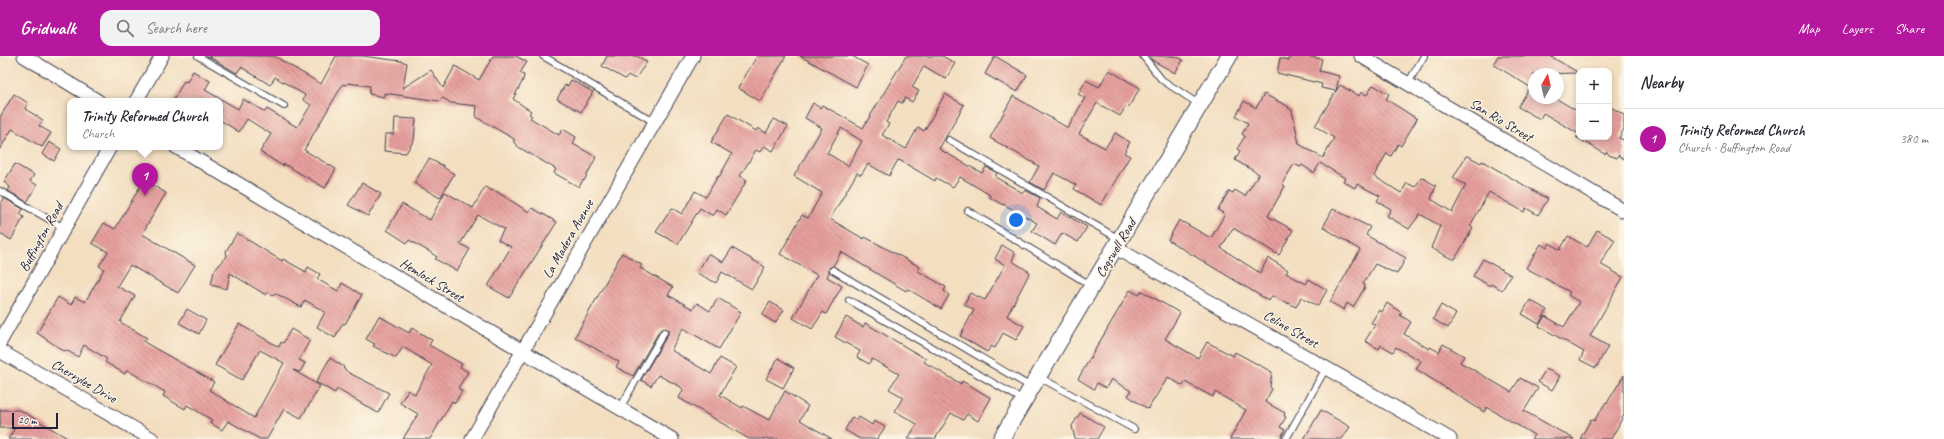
<!DOCTYPE html>
<meta charset="utf-8">
<style>
body{margin:0;font-family:Caveat,sans-serif;background:#f2f2f3;color:#2b2b33}
.controls{position:absolute;right:12px;top:12px;display:grid;overflow:hidden;border-radius:8px;box-shadow:0 2px 6px #0003}
.controls button{width:36px;height:36px;display:grid;place-items:center;padding:0;border:0;border-bottom:1px solid #e1e1e2;background:#fff;color:#2b2b33;font:20px sans-serif}
.compass{position:absolute;left:1528px;top:12px;width:36px;height:36px;border-radius:50%;background:#fff;box-shadow:0 2px 6px #0003;rotate:8deg}
.scale{position:absolute;left:12px;bottom:10px;width:46px;box-sizing:border-box;padding-left:4px;border:2px solid #22223b;border-top:0;font-size:11px;line-height:14px;white-space:nowrap;color:#22223b;-webkit-text-stroke:3px #fcf5e5;paint-order:stroke}
.you{position:absolute;left:1016px;top:164px;width:14px;height:14px;margin:-10px;border:3px solid #fff;border-radius:50%;background:#1a73e8;box-shadow:0 0 0 6px #1a73e833}
.badge{display:grid;place-items:center;width:26px;height:26px;border-radius:50%;background:#b5179e;color:#fff;font-size:13px;font-weight:700}
.pin{position:absolute;translate:-50% -33px;filter:drop-shadow(0 1px 2px #0008)}
.pin::after{content:'';position:absolute;top:21px;width:14px;height:12px;background:inherit;clip-path:polygon(0 0,100% 0,50% 100%)}
.popup{position:absolute;left:67px;top:42px;width:156px;height:52px;box-sizing:border-box;display:grid;place-content:center;border-radius:8px;background:#fff;filter:drop-shadow(0 1px 3px #0005);font-size:13px;white-space:nowrap;color:#7c7c81}
.popup b{font-size:15px;color:#2b2b33}
.popup::after{content:'';position:absolute;left:50%;top:100%;margin-left:-8px;border:8px solid transparent;border-top-color:#fff}
.list{margin:0;padding:0;list-style:none}
h2{display:flex;justify-content:space-between;align-items:center;height:52px;margin:0;padding:0 16px;font-size:17px}
h2 small{font-size:13px;font-weight:400;color:#7c7c81}
.list li{display:grid;grid-template-columns:26px 1fr auto;gap:12px;align-items:center;box-sizing:border-box;height:60px;padding:0 16px;border-top:1px solid #e1e1e2}
.list b{display:block;font-size:15px;white-space:nowrap}
.list p{margin:0;font-size:13px;white-space:nowrap;color:#7c7c81}
.list em{font-size:13px;font-style:normal;color:#7c7c81}
.icon{flex:none;width:22px;height:22px;fill:none;stroke:currentColor;stroke-width:2;stroke-linecap:round;stroke-linejoin:round}
.map{position:relative;flex:none;width:1624px;height:383px;overflow:hidden}
header{display:flex;align-items:center;gap:24px;box-sizing:border-box;height:56px;padding:0 20px;background:#b5179e;color:#fff}
header strong{font-size:19px}
nav{display:flex;gap:22px;margin-inline-start:auto;font-size:14px}
.search{width:280px;height:36px;background:#f2f2f3;display:flex;align-items:center;gap:10px;box-sizing:border-box;padding:0 14px;border-radius:12px;color:#7c7c81;font-size:15px}
main{display:flex}
aside{flex:1;background:#fff}
.map>svg:first-child{display:block}
.building{fill:url(#building-back-hatch);fill-rule:evenodd}
.lines{fill:none;stroke-linecap:round;stroke-linejoin:round}
.service-casing{stroke:#413e4f;stroke-width:8}
.minor-casing{stroke:#413e4f;stroke-width:15}
.tertiary-casing{stroke:#413e4f;stroke-width:18}
.service{stroke:#fff;stroke-width:6}
.minor{stroke:#fff;stroke-width:13}
.tertiary{stroke:#fff;stroke-width:16}
.labels{text-anchor:middle;dominant-baseline:central;stroke-width:3;stroke-linejoin:round;paint-order:stroke}
.street-label{font-size:14px;fill:#22223b;stroke:#fcf5e5}
</style>
<header>
<strong>Gridwalk</strong>
<div class="search"><svg class="icon" aria-label="search" viewBox="0 0 24 24"><circle cx="10" cy="10" r="6"/><path d="M15 15l6 6"/></svg>Search here</div>
<nav><a>Map</a><a>Layers</a><a>Share</a></nav>
</header>
<main>
<div class="map">
<svg width="1624" height="383" viewBox="0 0 1624 383">
<defs>
<pattern id="building-back-hatch" width="6" height="6" patternUnits="userSpaceOnUse"><rect width="6" height="6" fill="#e69f9d"/><path d="M-1 5l2 2M0 0l6 6M5-1l2 2" fill="none" stroke="#ba8181"/></pattern>
</defs>
<rect width="100%" height="100%" fill="#fcf5e5"/>
<filter id="ink" filterUnits="userSpaceOnUse"><feTurbulence type="fractalNoise" baseFrequency=".025" numOctaves="2"/><feDisplacementMap in="SourceGraphic" scale="8" xChannelSelector="R" yChannelSelector="G"/><feConvolveMatrix kernelMatrix="1 2 1 2 8 2 1 2 1" color-interpolation-filters="sRGB"/></filter>
<filter id="wash" filterUnits="userSpaceOnUse"><feTurbulence type="fractalNoise" baseFrequency=".012" numOctaves="4" result="noise"/><feDisplacementMap in="SourceGraphic" scale="16" xChannelSelector="R" yChannelSelector="G"/><feGaussianBlur stdDeviation="0.9" result="paint"/><feColorMatrix in="noise" values="0 0 0 0 0 0 0 0 0 0 0 0 0 0 0 0 0 1.4 0 .05"/><feComposite in="paint" operator="in"/></filter>
<g filter="url(#wash)">
<rect width="100%" height="100%" fill="#f3dec0"/>
<g id="blocks">
<!-- building -->
<g class="building">
<polygon points="208,0 274,0 321,28 336,0 362,0 401,5 407,7 403,32 431,14 443,32 455,10 479,24 493,0 516,0 527,6 520,17 524,19 523,24 513,43 531,55 529,58 532,60 530,62 559,79 563,73 576,81 573,88 596,101 584,125 583,124 579,131 554,117 556,113 520,92 514,87 514,83 476,61 477,50 451,47 443,42 439,45 384,37 384,41 369,38 370,30 348,27 347,29 343,28 304,94 336,113 325,132 284,108 283,110 260,96 271,78 247,63 239,76 220,64 220,45 173,45 184,25 187,26 193,15 210,25 205,34 238,53 243,43 265,56 267,53 297,71 311,49 303,44 305,39 275,21 270,29 241,11 237,17"/>
<polygon points="607,0 637,0 647,6 635,23 628,19 625,23 602,10"/>
<polygon points="757,0 786,0 760,45 738,32"/>
<polygon points="800,0 852,0 868,9 856,31"/>
<path d="M906,0H942L955,7L946,23L924,10L912,31L919,35L912,46L905,42L902,47L898,45L886,66L889,68L882,79L906,93L918,71L924,75L945,38L964,49L939,93L982,117L986,111L997,117L995,121L1023,137L1025,134L1040,142L1037,151L1057,163L1061,156L1087,171L1078,186L1062,177L1055,189L1032,175L1037,167L1003,148V149L989,141L990,139L960,121L953,131L936,122L935,125L901,105L898,104L889,120L868,108L861,119L857,117L830,163L864,183L865,181L920,211L918,215L946,231L944,235L949,239L941,253L908,233L906,235L841,196L833,210L829,212V217L827,221L842,230L826,258L823,256L812,273L793,262L817,219L780,198L802,159L808,162L822,137L794,120L822,72L805,62L813,47L820,52L822,49L863,72ZM841,72L862,85L848,110L827,97Z"/>
<polygon points="995,0 1027,19 1017,36 985,18"/>
<polygon points="1149,0 1175,0 1183,4 1175,17 1152,4"/>
<polygon points="1290,0 1306,0 1322,3 1319,15 1339,20 1336,35 1340,29 1359,40 1361,36 1367,39 1373,29 1389,38 1386,43 1417,63 1401,90 1398,88 1391,100 1387,97 1374,120 1401,137 1407,127 1415,131 1421,122 1425,123 1436,130 1431,143 1452,156 1466,129 1453,122 1466,100 1468,100 1481,107 1482,105 1548,143 1538,159 1526,152 1524,156 1489,136 1470,170 1473,172 1455,203 1452,203 1431,192 1440,170 1420,158 1409,173 1387,160 1391,153 1377,145 1380,140 1357,128 1355,132 1343,125 1345,122 1320,107 1314,117 1302,109 1300,111 1294,108 1282,128 1285,130 1268,160 1293,174 1279,199 1233,172 1221,192 1260,217 1268,202 1288,214 1286,217 1306,228 1309,223 1327,234 1318,250 1301,241 1296,251 1272,240 1269,245 1168,184 1179,164 1211,182 1225,158 1218,154 1229,135 1233,137 1235,134 1245,140 1259,118 1235,104 1240,95 1237,93 1245,80 1242,78 1248,67 1236,60 1244,45 1256,52 1264,38 1289,51 1288,52 1292,54 1299,88 1323,102 1334,82 1315,70 1336,35 1321,32 1322,28 1277,17 1280,2 1289,4"/>
<polygon points="1498,0 1550,0 1579,17 1534,18 1534,42 1555,42 1579,56 1579,78 1543,57 1540,63 1518,51 1530,31 1493,8"/>
<polygon points="1109,14 1140,32 1128,52 1126,50 1120,60 1097,47 1079,78 1105,92 1115,77 1130,86 1124,97 1130,100 1101,149 1074,133 1076,129 1054,117 1044,134 1030,126 1039,110 990,82 1013,40 1068,72 1085,42 1078,38 1086,24 1099,31"/>
<polygon points="571,24 593,36 581,56 557,43 565,29 568,30"/>
<polygon points="14,38 28,47 25,53 43,64 39,70 51,77 42,91 12,73 0,93 0,61"/>
<polygon points="1609,50 1624,59 1624,73 1619,82 1624,84 1624,103 1618,99 1617,102 1609,99 1607,96 1605,98 1576,81 1609,81"/>
<polygon points="728,58 756,75 758,72 766,77 774,63 788,70 773,95 764,90 760,96 756,94 740,120 747,124 726,159 717,153 713,160 700,152 678,188 656,176 672,152 682,158 695,135 706,141 718,120 719,121 732,98 711,86"/>
<polygon points="395,62 416,63 414,84 406,97 384,95 385,78 394,78"/>
<polygon points="49,86 61,93 54,105 42,98"/>
<polygon points="429,103 444,110 443,111 454,118 440,142 414,127"/>
<polygon points="15,108 34,119 30,125 37,129 27,146 8,135 10,131 4,126"/>
<polygon points="144,124 166,137 142,178 195,209 178,237 130,209 117,230 135,240 120,266 147,282 144,286 214,326 209,334 254,362 284,307 260,294 242,324 215,309 239,268 279,291 281,286 283,287 291,273 310,284 299,304 305,307 300,316 293,314 320,330 301,362 284,353 267,383 260,383 228,365 222,374 210,367 212,364 187,349 185,353 163,340 165,336 127,314 125,318 105,306 107,303 84,289 78,301 66,294 64,295 37,277 58,241 71,249 75,241 85,246 104,213 99,210 108,196 92,187 104,167 115,173"/>
<polygon points="362,127 381,138 368,160 348,149"/>
<polygon points="485,131 493,135 494,134 529,156 532,152 557,166 509,242 488,230 511,191 498,184 504,173 478,159 460,188 470,193 457,215 435,203 437,201 430,196 409,184 407,187 387,174 402,148 430,164 445,136 473,152"/>
<polygon points="4,142 23,153 20,158 24,161 11,184 0,177 0,149"/>
<polygon points="1333,153 1370,171 1366,179 1406,202 1397,218 1375,208 1363,228 1365,229 1364,233 1353,251 1347,247 1344,254 1330,246 1360,194 1323,171"/>
<polygon points="1597,174 1615,184 1600,208 1623,221 1590,280 1608,290 1596,312 1580,304 1584,296 1539,270 1545,260 1564,271 1579,246 1568,239 1570,236 1526,212 1541,188 1547,192 1550,187 1560,194 1568,180 1587,191"/>
<polygon points="237,177 282,205 283,203 306,216 308,211 320,218 317,223 338,235 342,227 362,239 345,268 343,267 335,282 317,271 325,256 305,244 301,251 275,237 273,239 268,236 266,239 230,217 227,233 211,229 214,215 227,200 226,195"/>
<polygon points="1002,189 1015,197 1012,205 1030,216 1007,260 1024,270 1016,284 1003,277 995,292 991,290 987,296 960,280 974,254 964,248 970,237 985,244 1005,209 995,203"/>
<polygon points="732,192 765,211 752,233 722,216 716,227 697,217 708,198 723,206"/>
<polygon points="622,197 642,209 640,212 673,231 668,239 693,253 697,247 710,255 718,242 741,256 719,293 683,272 671,294 711,318 720,302 736,311 720,339 742,352 743,350 769,364 785,335 808,350 800,364 832,383 749,383 679,342 683,334 681,331 658,319 651,330 641,324 668,278 668,274 666,272 660,274 633,320 616,311 619,306 575,281"/>
<polygon points="1483,203 1511,219 1502,234 1491,228 1490,230 1473,220"/>
<polygon points="1130,234 1139,239 1142,235 1180,257 1165,283 1198,302 1207,286 1233,300 1235,296 1272,316 1270,331 1272,333 1265,346 1285,357 1284,360 1286,361 1280,371 1285,374 1280,383 1230,383 1246,354 1215,336 1213,341 1185,326 1183,330 1168,321 1148,353 1128,340 1131,335 1111,323 1106,332 1097,327 1094,333 1078,323"/>
<polygon points="1530,244 1547,254 1539,268 1522,258"/>
<polygon points="770,246 784,254 775,267 762,259"/>
<polygon points="1387,247 1402,257 1400,259 1411,266 1404,278 1429,293 1430,291 1439,296 1443,288 1464,300 1460,306 1511,336 1520,322 1538,332 1524,355 1574,383 1531,383 1534,379 1487,351 1484,356 1416,313 1421,305 1396,291 1393,296 1381,289 1379,293 1365,285 1375,269 1371,267 1379,254 1382,256"/>
<polygon points="1441,249 1456,258 1448,272 1433,263"/>
<polygon points="187,253 206,264 199,278 179,267"/>
<polygon points="379,260 409,277 412,272 432,284 429,289 462,308 460,311 468,316 458,332 462,335 455,347 452,345 430,383 403,383 418,358 400,347 408,334 415,338 432,309 403,291 396,302 373,290 375,288 366,283"/>
<polygon points="846,261 863,271 865,267 926,303 924,306 951,322 961,328 962,325 991,342 978,365 967,358 963,364 951,357 935,383 908,383 917,368 895,355 903,341 889,333 899,318 872,303 869,308 857,301 860,295 835,281"/>
<polygon points="330,302 344,311 343,312 349,317 389,337 378,357 337,333 335,337 316,326"/>
<polygon points="778,302 794,312 783,332 766,323"/>
<polygon points="1546,313 1560,320 1552,334 1538,326"/>
<polygon points="1624,319 1624,359 1611,383 1580,383 1591,363 1594,365 1606,346 1607,347"/>
<polygon points="0,354 20,354 69,383 8,383 15,372 0,372"/>
<polygon points="1321,354 1350,371 1342,383 1304,383"/>
<polygon points="1080,357 1104,371 1097,383 1075,383 1072,370"/>
<polygon points="852,361 857,364 859,361 872,369 874,365 885,371 877,383 860,383 845,374"/>
</g>
</g>
</g>
<g filter="url(#ink)">
<use href="#blocks" fill-opacity="0" stroke="#413e4f" stroke-width="1"/>
<g class="lines">
<defs>
<g id="service">
<polyline points="198,0 284,50"/>
<polyline points="543,0 654,66"/>
<polyline points="1143,0 1162,24 1200,49"/>
<polyline points="1408,27 1424,0"/>
<polyline points="949,84 1119,183"/>
<polyline points="0,135 64,172"/>
<polyline points="968,155 1092,230"/>
<polyline points="833,214 1031,331"/>
<polyline points="849,244 1023,344"/>
<polyline points="1039,321 1134,373"/>
<polyline points="620,352 664,276"/>
<polyline points="1286,383 1326,312"/>
</g>
<g id="minor">
<polyline points="24,0 98,45"/>
<polyline points="1361,0 1624,155"/>
<polyline points="136,45 162,0"/>
<polyline points="176,91 672,383"/>
<polyline points="1116,192 1450,383"/>
<polyline points="0,286 110,91"/>
<polyline points="0,295 152,383"/>
<polyline points="472,383 693,0"/>
</g>
<polyline id="tertiary" points="1001,383 1229,0"/>
</defs>
<!-- service casing -->
<use href="#service" class="service-casing"/>
<!-- minor casing -->
<use href="#minor" class="minor-casing"/>
<!-- tertiary casing -->
<use href="#tertiary" class="tertiary-casing"/>
<!-- service -->
<use href="#service" class="service"/>
<!-- minor -->
<use href="#minor" class="minor"/>
<!-- tertiary -->
<use href="#tertiary" class="tertiary"/>
</g>
</g>
<g class="labels">
<!-- street labels -->
<g class="street-label">
<text transform="translate(1501 64) rotate(31)">San Rio Street</text>
<text transform="translate(41 181) rotate(-61)">Buffington Road</text>
<text transform="translate(568 183) rotate(-60)">La Madera Avenue</text>
<text transform="translate(1116 192) rotate(-59)">Cogswell Road</text>
<text transform="translate(432 224) rotate(31)">Hemlock Street</text>
<text transform="translate(1291 273) rotate(30)">Celine Street</text>
<text transform="translate(84 325) rotate(30)">Cherrylee Drive</text>
</g>
</g>
</svg>
<div class="controls">
<button>+</button>
<button>−</button>
</div>
<svg class="compass" viewBox="-18 -18 36 36"><path d="M0-13l5 13h-10z" fill="#e53935"/><path d="M0 13l5-13h-10z" fill="#7c7c81"/></svg>
<div class="scale">20 m</div>
<div class="you"></div>
<div class="pin badge" style="left:145px;top:140px">1</div>
<div class="popup"><b>Trinity Reformed Church</b>Church</div>
</div>
<aside>
<h2>Nearby<small></small></h2>
<ul class="list">
<li><span class="badge">1</span><div><b>Trinity Reformed Church</b><p>Church · Buffington Road</p></div><em>380 m</em></li>
</ul>
</aside>
</main>
